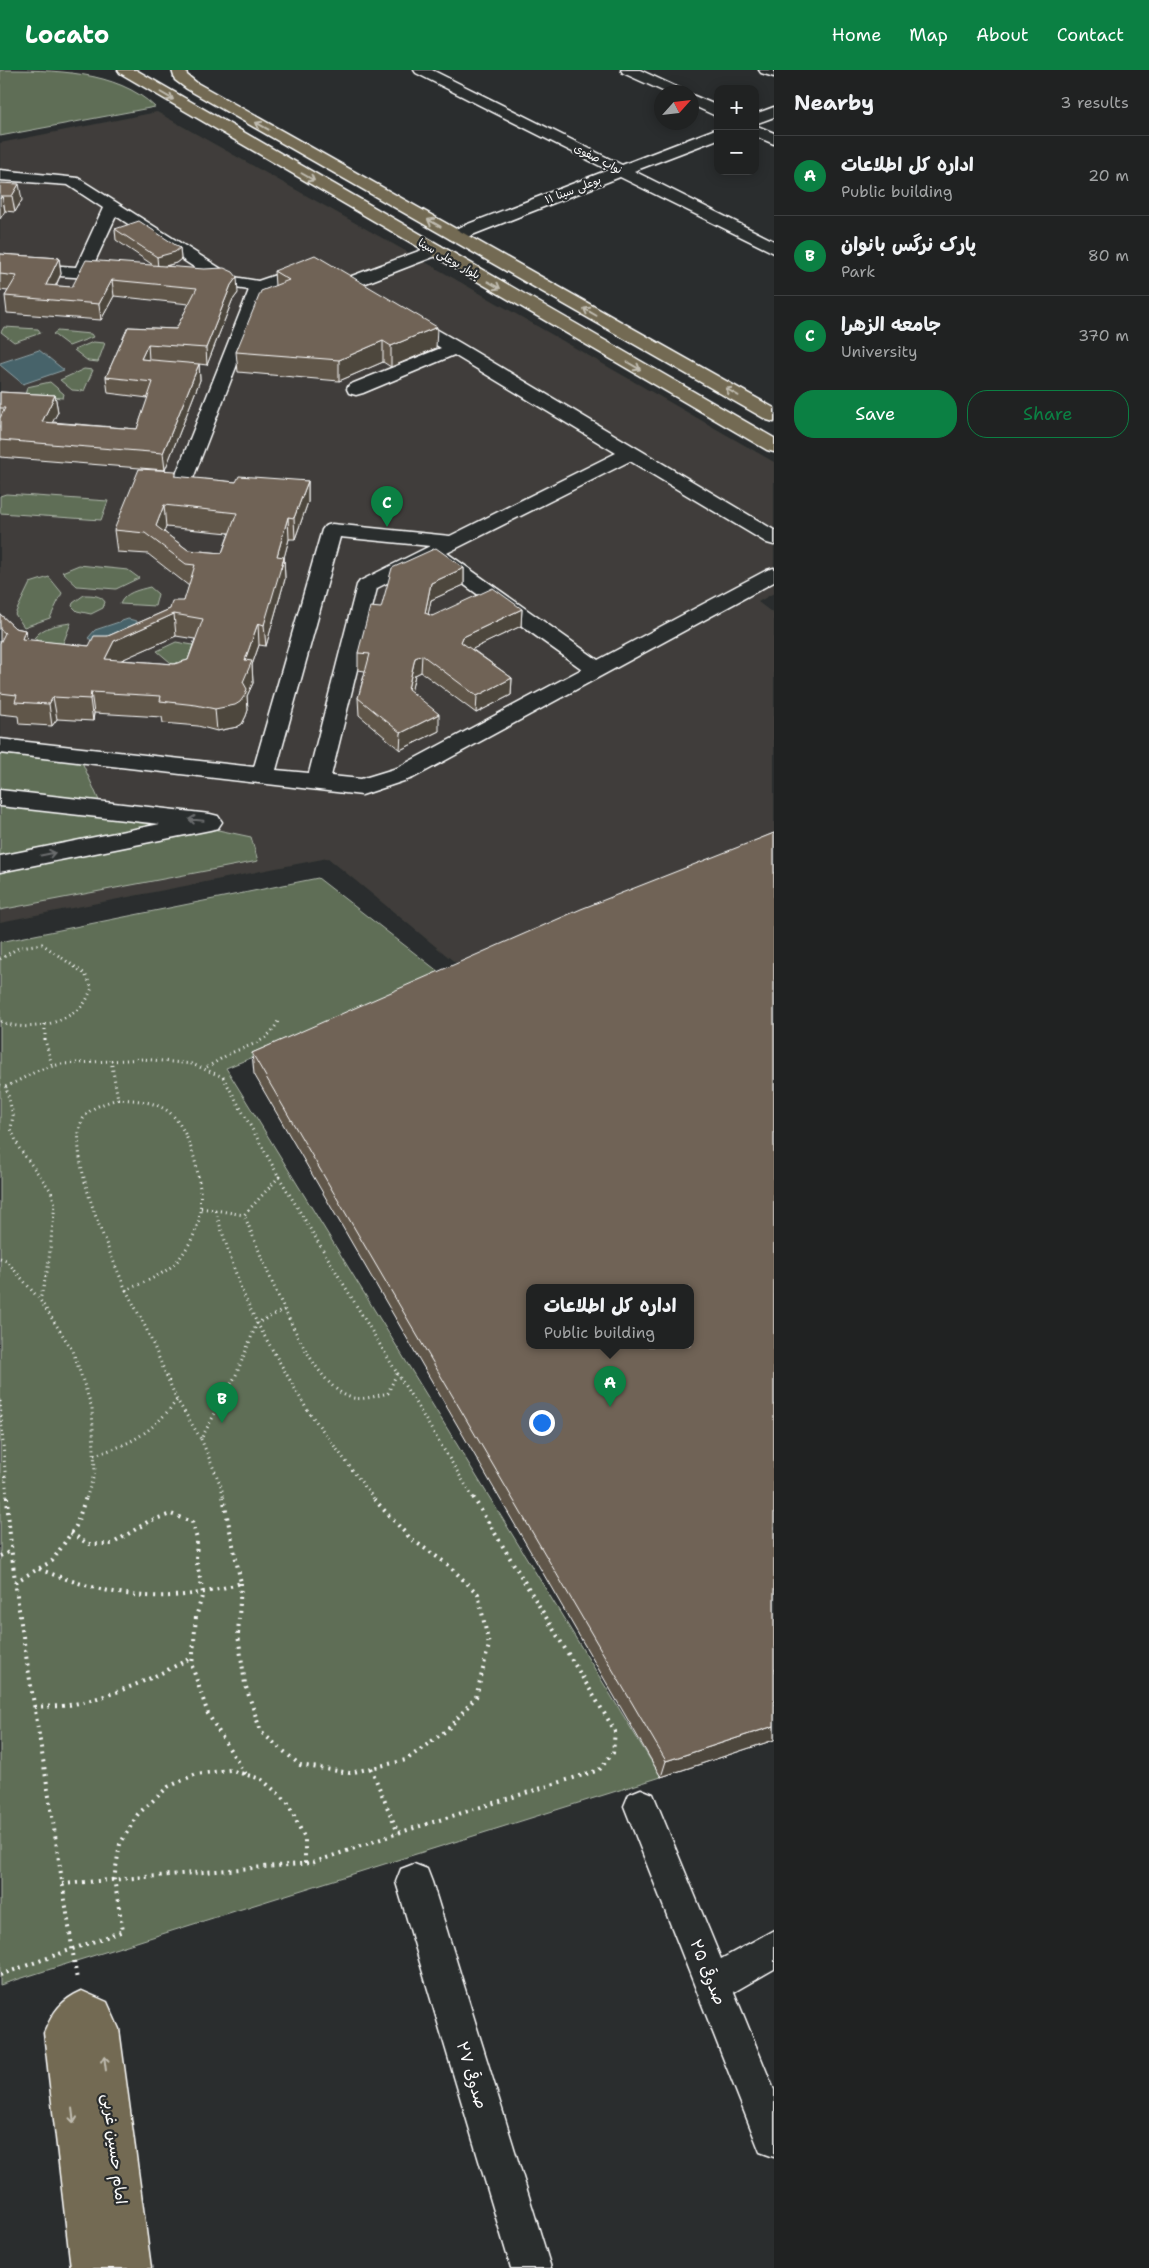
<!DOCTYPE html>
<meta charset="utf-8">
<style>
body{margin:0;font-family:"Shantell Sans","Playpen Sans Arabic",sans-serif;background:#282a2a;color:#f1f3f6}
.controls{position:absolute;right:15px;top:15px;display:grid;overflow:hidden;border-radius:10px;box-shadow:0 2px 12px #0003}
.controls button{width:45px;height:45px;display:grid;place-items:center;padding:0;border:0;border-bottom:1px solid #3d3f40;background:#202222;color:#f1f3f6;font:25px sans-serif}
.compass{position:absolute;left:654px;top:15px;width:45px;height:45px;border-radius:50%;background:#202222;box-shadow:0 2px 12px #0003;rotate:63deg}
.you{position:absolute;left:541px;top:1352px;width:18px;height:18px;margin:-12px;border:4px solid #fff;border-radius:50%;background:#1a73e8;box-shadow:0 0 0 8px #1a73e833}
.badge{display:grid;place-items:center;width:32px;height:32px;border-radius:50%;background:#0b8043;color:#fff;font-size:16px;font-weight:700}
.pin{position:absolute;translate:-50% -41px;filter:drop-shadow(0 1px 2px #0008)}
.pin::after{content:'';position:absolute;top:26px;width:18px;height:15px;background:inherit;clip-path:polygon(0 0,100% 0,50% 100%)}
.popup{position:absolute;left:526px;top:1214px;width:168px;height:65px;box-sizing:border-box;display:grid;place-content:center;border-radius:10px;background:#202222;filter:drop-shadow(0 1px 4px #0005);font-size:16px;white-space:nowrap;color:#a2a4a5}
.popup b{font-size:19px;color:#f1f3f6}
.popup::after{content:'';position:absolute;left:50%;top:100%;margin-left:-10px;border:10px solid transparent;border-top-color:#202222}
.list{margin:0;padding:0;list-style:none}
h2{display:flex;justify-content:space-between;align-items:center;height:65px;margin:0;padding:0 20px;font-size:21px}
h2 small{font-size:16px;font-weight:400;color:#a2a4a5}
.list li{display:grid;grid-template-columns:32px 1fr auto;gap:15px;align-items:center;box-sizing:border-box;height:80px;padding:0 20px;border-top:1px solid #3d3f40}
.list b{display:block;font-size:19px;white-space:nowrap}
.list p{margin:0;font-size:16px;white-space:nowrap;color:#a2a4a5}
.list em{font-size:16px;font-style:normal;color:#a2a4a5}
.actions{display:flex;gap:10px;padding:15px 20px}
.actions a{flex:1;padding:11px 0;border:1px solid #0b8043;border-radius:20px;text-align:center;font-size:18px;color:#0b8043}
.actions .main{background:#0b8043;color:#fff}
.map{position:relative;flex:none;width:774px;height:2198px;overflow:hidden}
header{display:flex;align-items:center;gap:30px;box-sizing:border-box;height:70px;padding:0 25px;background:#0b8043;color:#fff}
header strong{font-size:24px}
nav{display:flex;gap:28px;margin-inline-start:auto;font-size:18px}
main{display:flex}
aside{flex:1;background:#202222}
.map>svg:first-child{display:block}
.built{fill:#3f3e3a}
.green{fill:#5e6e56;stroke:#aeb6aa}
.water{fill:#46636a;stroke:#90a1a6}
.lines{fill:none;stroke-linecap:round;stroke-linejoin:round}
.minor-casing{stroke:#fff;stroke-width:3}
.major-casing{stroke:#fff;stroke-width:3}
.path-far1{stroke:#fff;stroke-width:3;stroke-dasharray:1 4;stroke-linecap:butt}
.path{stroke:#fff;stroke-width:4;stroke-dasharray:2 5;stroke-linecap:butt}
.minor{fill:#2a2d2e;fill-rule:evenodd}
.major{fill:#736b52;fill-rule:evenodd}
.wall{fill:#60564a;stroke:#fff;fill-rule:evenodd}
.shaded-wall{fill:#4e463c;stroke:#fff}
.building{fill:#706456;stroke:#fff;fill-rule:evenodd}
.oneway{stroke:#c0bcb1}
.oneway2{stroke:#6a6c6d}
.labels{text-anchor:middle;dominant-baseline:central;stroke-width:4.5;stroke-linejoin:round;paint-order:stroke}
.far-street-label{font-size:11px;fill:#fff;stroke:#2a2d2e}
.near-street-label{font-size:16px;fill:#fff;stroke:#2a2d2e}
</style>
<header>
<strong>Locato</strong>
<nav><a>Home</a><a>Map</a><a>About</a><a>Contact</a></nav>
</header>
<main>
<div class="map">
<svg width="774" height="2198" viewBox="0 0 774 2198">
<rect width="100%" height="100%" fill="#2a2d2e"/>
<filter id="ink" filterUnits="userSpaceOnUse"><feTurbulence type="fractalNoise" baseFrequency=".02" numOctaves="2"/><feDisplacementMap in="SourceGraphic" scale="10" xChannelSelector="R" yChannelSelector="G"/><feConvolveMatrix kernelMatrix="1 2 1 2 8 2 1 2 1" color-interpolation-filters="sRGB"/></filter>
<g filter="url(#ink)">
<!-- built -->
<polygon class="built" points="157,42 427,193 774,392 774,523 758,532 774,544 774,771 457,894 328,788 0,852 0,73"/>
<!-- green -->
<g class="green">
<path d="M0,0C52,0 117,0 155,37L0,66Z"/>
<polygon points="4,257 38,259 41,263 14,272 1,262"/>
<polygon points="57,261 91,264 93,267 69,276 53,264"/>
<polygon points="93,272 105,273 98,292 88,291 74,280"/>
<polygon points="84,299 93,300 84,321 72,320 60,310"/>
<polygon points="50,312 64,324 63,328 25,325 27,317"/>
<polygon points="6,424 108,431 101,450 0,443 0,426"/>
<polygon points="79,495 128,500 139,508 116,519 77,516 62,502"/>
<polygon points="49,507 62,523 50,548 24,557 15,544 30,513"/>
<path d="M150,517L158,524L155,536L120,534C125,522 139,520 150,517Z"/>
<path d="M84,525C92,525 101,525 105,532L103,538L91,544L77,541L72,536L73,533Z"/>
<path d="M71,553L62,576L44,575L34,568C44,556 57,555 71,553Z"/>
<polygon points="176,572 193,575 184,604 157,581"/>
<polygon points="0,684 82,692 101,735 251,767 258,791 0,840"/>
<polygon points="318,808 448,909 226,998 661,1707 0,1915 0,872"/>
</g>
<!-- water -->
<g class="water">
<polygon points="39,280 64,300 23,314 0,295 0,293"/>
<polygon points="128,549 137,551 136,556 95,572 88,568 95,560"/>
</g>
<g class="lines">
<defs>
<g id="minor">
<polygon points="414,0 432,0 622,95 718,58 718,69 634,101 774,171 774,183 620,107 462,169 450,169 448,165 450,161 608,100 416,3"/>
<polygon points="621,0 640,0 681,19 684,22 665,22 623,3"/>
<polygon points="759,0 774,0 774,7 761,3"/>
<polygon points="692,25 718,36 718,47 692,35"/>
<polygon points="774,37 774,47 755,54 755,44"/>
<polygon points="755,55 774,63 774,74 755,66"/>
<polygon points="0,100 78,108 234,207 258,211 311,193 317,194 320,198 317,202 266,219 192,411 185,413 178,411 175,407 249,220 223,216 116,146 92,198 124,201 127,205 124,209 118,210 0,202 0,192 76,197 103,138 68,115 0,110"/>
<polygon points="435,175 441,176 443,180 441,184 353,218 341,218 338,214 341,210"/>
<path d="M404,243L410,244L462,274L774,460V475L767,473L630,391L447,483L598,590L767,500L774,498V512L413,708L362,725L0,683V669L254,697L322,460L325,456L332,454L450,466L616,383L454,285L363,323L356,325L349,323L347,319L349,315L441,278L398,252L395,248L398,244ZM340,467L430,476L360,511L357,515L309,703L276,700ZM431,491L582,599L397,698L361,709L331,706L377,518Z"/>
<polygon points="0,720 210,744 218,746 222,752 218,758 210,760 0,802 0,786 160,754 0,736"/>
<polygon points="641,1719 653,1724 721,1889 774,1860 774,1899 734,1922 774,2020 774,2087 760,2082 624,1736 629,1724"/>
<polygon points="414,1794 427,1799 432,1812 551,2198 511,2198 396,1812 401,1799"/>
</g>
<g id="major">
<polygon points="118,0 136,0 774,368 774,382 767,380 120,3"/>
<polygon points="172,0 186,0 187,5 197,13 774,338 774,352 767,350 187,19 175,10"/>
<path d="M82,1921L107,1932L119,1959L151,2198H71L44,1963C53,1942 61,1930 82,1921Z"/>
</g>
</defs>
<!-- minor casing -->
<use href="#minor" class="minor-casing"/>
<!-- major casing -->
<use href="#major" class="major-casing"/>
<!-- path-far1 -->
<g class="path-far1">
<path d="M0,889L20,877L42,874L85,904L92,918C89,924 87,930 83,935C63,955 25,963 0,951"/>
<polyline points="45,954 45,970 52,995"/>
<polyline points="111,990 118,1029"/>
<path d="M207,997C215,993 223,987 231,983C251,974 268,973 278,951"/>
<polyline points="0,1015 6,1017 13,1045 11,1059 19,1078 51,1121 55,1134 48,1198 40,1230"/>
<polyline points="6,1017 39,1000 61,994 143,989 192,994 223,1007 279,1107"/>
<path d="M118,1029C135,1030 155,1031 169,1042C193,1062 205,1120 199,1149C196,1163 188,1178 178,1190C165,1205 144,1212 126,1220C111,1186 64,1083 83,1049C90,1037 105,1033 118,1029Z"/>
<path d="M279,1107L397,1303L388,1323C375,1326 359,1332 347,1326C306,1309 262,1186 244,1145Z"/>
<polyline points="215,1140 244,1145"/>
<polyline points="0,1188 6,1190 40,1230 73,1281 92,1338 95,1402 86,1429"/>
<polyline points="126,1220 146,1258 177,1330 201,1369 236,1305 257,1253 241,1219 215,1140 200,1138"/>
<polyline points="284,1240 257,1253 306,1338 374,1429"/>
<polyline points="397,1303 474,1429"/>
<polyline points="0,1331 7,1429"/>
<polyline points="201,1369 221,1416 224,1429"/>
<path d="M94,1385C133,1374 152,1362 177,1330"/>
<polyline points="0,1412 5,1410"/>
</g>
<!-- path -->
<g class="path">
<path d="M7,1427C12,1510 27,1590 40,1671C53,1750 65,1830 77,1910"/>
<polyline points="71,1463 88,1474 112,1474 149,1451 171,1444 192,1452 197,1469 196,1489 203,1523 196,1547 192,1596 208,1644 245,1704"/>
<polyline points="0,1486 11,1481"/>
<path d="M39,1499C113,1528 164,1536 241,1513L223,1427"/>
<polyline points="15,1512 52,1491 76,1456 86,1427"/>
<polyline points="241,1513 238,1565 245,1614 261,1662 300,1695 350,1703 406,1690 447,1660 476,1627 489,1575 478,1524 447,1494 410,1468 372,1427"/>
<path d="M34,1637C46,1636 57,1637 69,1635C112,1627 154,1608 192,1587"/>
<polyline points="371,1698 398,1763"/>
<polyline points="62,1814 312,1793 398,1763 599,1700 613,1683 615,1661 473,1427"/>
<polyline points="0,1905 123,1861 114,1809 120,1774 138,1744 168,1717 196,1704 230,1700 261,1709 287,1731 305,1769 305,1793"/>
</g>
<!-- minor -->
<use href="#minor" class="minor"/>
<!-- major -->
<use href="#major" class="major"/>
</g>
<!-- wall -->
<g class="wall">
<polygon points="0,113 22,130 15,142 5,141"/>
<polygon points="115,159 180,178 181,189 176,193 166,196 238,223 232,231 207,295 199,294 200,310 165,400 0,387 0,322 55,325 58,342 52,352 137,359 148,328 108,323 106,307 128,257 176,259 189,234 114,226 101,250 7,243 5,226 8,221 0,220 0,184 59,188 61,204 56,216 72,217 153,195 116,170"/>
<polygon points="274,201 436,278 391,297 383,292 339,311 238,302 236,282 275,216"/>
<path d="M176,401V407L236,412L308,411V432L295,469H289L284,487L285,509L266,576L259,575L252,595L253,613L247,626L248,640L246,646L242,654L237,657L217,661L198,656L163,653L162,647L94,643L93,651L57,649L52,656L19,654L18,646L0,644V544L15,558L25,560L27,570L89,576L108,566L170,539L184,531L189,516L148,484L117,482L114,460ZM166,457L229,463L222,483L188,480L164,462ZM176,566L195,569L188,590L174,594L121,590Z"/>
<polygon points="464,498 464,515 431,530 428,544 432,546 522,539 521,556 472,579 512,608 511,625 476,643 421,602 415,605 411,622 439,661 400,680 359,645 358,628 365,601 358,600 358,583 381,538"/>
<polygon points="774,763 774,1670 661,1707 254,1004 252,983"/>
</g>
<!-- shaded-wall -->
<g class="shaded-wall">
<polygon points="19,114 22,130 15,142 12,126"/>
<polygon points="2,126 5,141 0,149 0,129"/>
<polygon points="180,178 181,189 176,193 158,198 157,187"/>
<polygon points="59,188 61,204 48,231 46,215"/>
<polygon points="237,207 238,223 232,231 207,295 206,278 231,215"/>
<polygon points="112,210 114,226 101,250 99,234"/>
<polygon points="437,257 436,278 391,297 391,276"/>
<polygon points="383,271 383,292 339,311 339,290"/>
<polygon points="148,274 149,290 141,289"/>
<polygon points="199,294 200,310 165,400 163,383"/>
<polygon points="55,325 58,342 44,368 42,352"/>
<polygon points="308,411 308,432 295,469 294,448"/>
<polygon points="164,435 166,457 159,474 156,456"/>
<polygon points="288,447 289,469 281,499 284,487 285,509 266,576 264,555 277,486"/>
<polygon points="464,498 464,515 431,530 425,560 425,543 431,513"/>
<polygon points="522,539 521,556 462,584 461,572 463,567"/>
<polygon points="174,544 176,566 117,592 105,589 114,571"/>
<polygon points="258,553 259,575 252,595 253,613 247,626 248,640 246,646 242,654 237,657 217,661 215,639 243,612 245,590"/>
<polygon points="25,560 29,581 22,569"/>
<polygon points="422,585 421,602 415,605 408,636 408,619 415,588"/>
<polygon points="512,608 511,625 476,643 477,626"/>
<polygon points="91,622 94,643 93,651 90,629"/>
<polygon points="53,627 57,649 52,656 49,634"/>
<polygon points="439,644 439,661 400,680 401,663"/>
<polygon points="774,1656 774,1670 661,1707 666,1691"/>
</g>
<!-- building -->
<g class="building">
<polygon points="0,113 19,114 12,126 2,126 0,129"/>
<polygon points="139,151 180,178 175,182 157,187 115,159"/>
<polygon points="0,184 59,188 46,215 72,217 86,190 204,199 224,198 233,202 237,207 231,215 206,278 148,274 141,289 199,294 163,383 0,370 0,348 5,338 0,338 0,322 55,325 42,352 137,359 153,312 106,307 128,257 176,259 197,218 112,210 99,234 5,226 17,206 0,204"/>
<polygon points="315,185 437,257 391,276 383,271 339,290 236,282 261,221 289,210 274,201"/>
<path d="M139,399L176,401L174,406L236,412L239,406L308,411L294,448L288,447L277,486L284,487L264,555L258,553L245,590L252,591L243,612L247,619L245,625L240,632L235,635L215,639L196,635L160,631L161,626L91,622L90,629L53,627L49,634L15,632L17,625L0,623V573L5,563L0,559V544L15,558L25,560L22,569L89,576L94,566H108L170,539L172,531H184L195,495L186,494L145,463L114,460ZM164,435L237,443L222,483L188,480L156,456ZM174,544L203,549L188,590L174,594L105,589L114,571Z"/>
<polygon points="436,478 464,498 431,513 425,543 432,546 493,518 522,539 463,567 461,572 512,608 477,626 422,585 415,588 408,619 439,644 401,663 358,628 370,584 358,583 370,537 381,538 392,498"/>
<path d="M774,763V1656L666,1691L252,983L581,839ZM530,1218H690V1276H530Z"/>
</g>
<!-- one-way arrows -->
<defs><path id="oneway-shaft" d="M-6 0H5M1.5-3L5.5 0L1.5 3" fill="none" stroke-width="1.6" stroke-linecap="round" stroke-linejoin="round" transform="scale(1.25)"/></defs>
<g class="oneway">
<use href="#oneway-shaft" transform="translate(167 26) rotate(30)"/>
<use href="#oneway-shaft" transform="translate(262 56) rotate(-151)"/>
<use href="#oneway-shaft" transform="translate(308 107) rotate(30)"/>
<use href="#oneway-shaft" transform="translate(434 153) rotate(-151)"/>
<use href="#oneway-shaft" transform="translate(494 215) rotate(30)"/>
<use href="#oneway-shaft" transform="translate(590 242) rotate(-150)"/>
<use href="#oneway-shaft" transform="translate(634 296) rotate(30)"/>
<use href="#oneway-shaft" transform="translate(732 322) rotate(-150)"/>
<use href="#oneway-shaft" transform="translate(105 1993) rotate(-97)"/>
<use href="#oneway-shaft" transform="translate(73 2046) rotate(83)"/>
</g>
<g class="oneway2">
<use href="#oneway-shaft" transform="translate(196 750) rotate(-174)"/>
<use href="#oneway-shaft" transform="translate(48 784) rotate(-11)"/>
</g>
</g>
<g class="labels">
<!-- far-street labels -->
<g class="far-street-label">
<text transform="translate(598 89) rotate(27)">نواب صفوی</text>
<text transform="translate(573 120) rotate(-21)">بوعلی سینا ۱۱</text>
<text transform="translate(449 189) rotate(30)">بلوار بوعلی سینا</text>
</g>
<!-- near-street labels -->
<g class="near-street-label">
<text transform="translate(708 1902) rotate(68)">صدوقی ۲۵</text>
<text transform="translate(472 2005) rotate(73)">صدوقی ۲۷</text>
<text transform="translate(115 2079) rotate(83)">امام حسین غربی</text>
</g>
</g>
</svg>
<div class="controls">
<button>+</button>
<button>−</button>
</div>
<svg class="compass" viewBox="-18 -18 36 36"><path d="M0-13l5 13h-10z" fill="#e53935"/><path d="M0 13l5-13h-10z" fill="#a2a4a5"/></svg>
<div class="you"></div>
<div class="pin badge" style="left:610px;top:1337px">A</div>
<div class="popup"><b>اداره کل اطلاعات</b>Public building</div>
<div class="pin badge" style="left:222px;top:1353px">B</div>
<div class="pin badge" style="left:387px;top:457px">C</div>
</div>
<aside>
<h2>Nearby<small>3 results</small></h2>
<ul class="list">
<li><span class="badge">A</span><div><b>اداره کل اطلاعات</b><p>Public building</p></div><em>20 m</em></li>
<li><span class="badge">B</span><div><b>پارک نرگس بانوان</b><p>Park</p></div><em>80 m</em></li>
<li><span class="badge">C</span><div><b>جامعه الزهرا</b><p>University</p></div><em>370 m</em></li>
</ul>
<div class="actions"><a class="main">Save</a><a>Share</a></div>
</aside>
</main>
